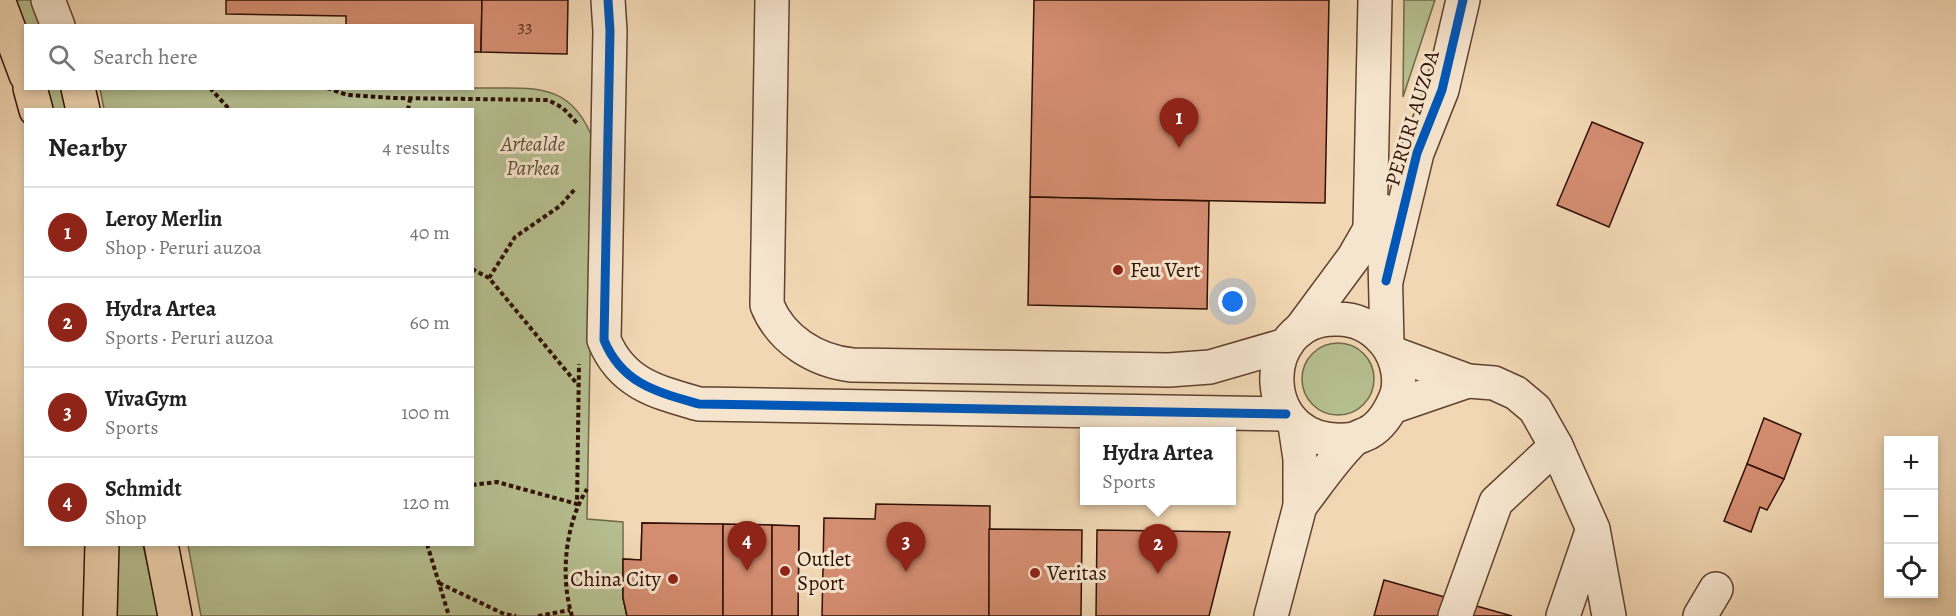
<!DOCTYPE html>
<meta charset="utf-8">
<style>
body{margin:0;font-family:Alegreya,serif;background:#f2f2f2;color:#222}
.controls{position:absolute;right:18px;bottom:18px;display:grid;overflow:hidden;border-radius:0px;box-shadow:0 3px 9px #0003}
.controls button{width:54px;height:54px;display:grid;place-items:center;padding:0;border:0;border-bottom:2px solid #e0e0e0;background:#fff;color:#222;font:30px sans-serif}
.you{position:absolute;left:1233px;top:302px;width:21px;height:21px;margin:-15px;border:4px solid #fff;border-radius:50%;background:#1a73e8;box-shadow:0 0 0 9px #1a73e833}
.badge{display:grid;place-items:center;width:39px;height:39px;border-radius:50%;background:#8f2418;color:#fff;font-size:20px;font-weight:700}
.pin{position:absolute;translate:-50% -50px;filter:drop-shadow(0 2px 3px #0008)}
.pin::after{content:'';position:absolute;top:32px;width:21px;height:18px;background:inherit;clip-path:polygon(0 0,100% 0,50% 100%)}
.popup{position:absolute;left:1080px;top:427px;width:156px;height:78px;box-sizing:border-box;display:grid;place-content:center;border-radius:0px;background:#fff;filter:drop-shadow(0 2px 4px #0005);font-size:20px;white-space:nowrap;color:#767676}
.popup b{font-size:22px;color:#222}
.popup::after{content:'';position:absolute;left:50%;top:100%;margin-left:-12px;border:12px solid transparent;border-top-color:#fff}
.list{margin:0;padding:0;list-style:none}
h2{display:flex;justify-content:space-between;align-items:center;height:78px;margin:0;padding:0 24px;font-size:26px}
h2 small{font-size:20px;font-weight:400;color:#767676}
.list li{display:grid;grid-template-columns:39px 1fr auto;gap:18px;align-items:center;box-sizing:border-box;height:90px;padding:0 24px;border-top:2px solid #e0e0e0}
.list b{display:block;font-size:22px;white-space:nowrap}
.list p{margin:0;font-size:20px;white-space:nowrap;color:#767676}
.list em{font-size:20px;font-style:normal;color:#767676}
.icon{flex:none;width:33px;height:33px;fill:none;stroke:currentColor;stroke-width:2;stroke-linecap:round;stroke-linejoin:round}
.map{position:relative;flex:none;width:1956px;height:616px;overflow:hidden}
.search{position:absolute;background:#fff;box-shadow:0 3px 9px #0003;left:24px;top:24px;width:450px;height:66px;display:flex;align-items:center;gap:15px;box-sizing:border-box;padding:0 21px;border-radius:0px;color:#767676;font-size:22px}
.panel{position:absolute;background:#fff;box-shadow:0 3px 9px #0003;left:24px;top:108px;width:450px;height:438px;border-radius:0px}
.map>svg:first-child{display:block}
.green{fill:#b6bf90;stroke:#72684a;stroke-width:1.5}
.building{fill:#d48d71;stroke:#2f1003;stroke-width:1.5}
.lines{fill:none;stroke-linecap:round;stroke-linejoin:round}
.minor-casing{stroke:#60422f;stroke-width:36}
.highway-casing{stroke:#2f1003;stroke-width:36}
.path{stroke:#2f1003;stroke-width:4;stroke-dasharray:4.5 3;stroke-linecap:butt}
.minor{stroke:#f6e5ce;stroke-width:33}
.highway{stroke:#f1d7b3;stroke-width:33}
.cycleway-casing{stroke:#f6e5ce;stroke-width:13}
.cycleway{stroke:#0057b8;stroke-width:9}
.poi-dot{fill:#8f2418;stroke:#f6e5ce;stroke-width:2}
.labels{text-anchor:middle;dominant-baseline:central;stroke-width:6;stroke-linejoin:round;paint-order:stroke}
.number-label{font-size:18px;fill:#582f1e}
.street-label{font-size:21px;fill:#2f1003;stroke:#f6e5ce}
.park-label{font-size:21px;font-style:italic;fill:#5e4d34;stroke:#f6e5ce}
.poi-label{font-size:21px;fill:#2f1003;stroke:#f6e5ce;text-anchor:start}
</style>
<div class="map">
<svg width="1956" height="616" viewBox="0 0 1956 616">
<rect width="100%" height="100%" fill="#f1d7b3"/>
<filter id="stains"><feTurbulence type="fractalNoise" baseFrequency=".00333" numOctaves="4"/><feColorMatrix values="0 0 0 0 .2 0 0 0 0 .09 0 0 0 0 .02 0 0 0 .5 -.17"/></filter>
<radialGradient id="worn" r=".72"><stop offset=".6" stop-color="#630" stop-opacity="0"/><stop offset="1" stop-color="#630" stop-opacity=".3"/></radialGradient>
<!-- green -->
<g class="green">
<polygon points="14,0 34,0 44,25 26,26 25,34"/>
<polygon points="1404,0 1435,0 1403,97"/>
<path d="M473,88C530,89 571,78 594,142L587,519L623,522V598L627,616H201L188,545L472,544V110L104,109L100,89Z"/>
<polygon points="44,89 62,89 66,109 51,109"/>
<circle cx="1338" cy="379" r="36"/>
<polygon points="116,545 143,545 159,616 115,616"/>
</g>
<!-- building -->
<g class="building">
<polygon points="226,0 482,0 481,52 472,52 472,26 346,26 346,16 226,14"/>
<polygon points="482,0 568,0 567,54 481,52"/>
<polygon points="1034,0 1329,0 1325,203 1030,197"/>
<polygon points="1592,122 1643,143 1609,227 1557,205"/>
<polygon points="1030,197 1209,201 1207,309 1028,305"/>
<polygon points="1764,418 1801,434 1784,479 1747,464"/>
<polygon points="1747,464 1784,479 1767,510 1760,507 1751,532 1724,521"/>
<polygon points="876,504 990,506 989,616 822,616 824,518 875,519"/>
<polygon points="642,523 799,526 798,616 627,616 623,598 623,559 641,560"/>
<polygon points="642,523 723,524 723,616 627,616 623,598 623,559 641,560"/>
<polygon points="723,524 772,525 772,616 723,616"/>
<polygon points="772,525 799,526 798,616 772,616"/>
<polygon points="989,529 1082,530 1081,616 989,616"/>
<polygon points="1097,530 1230,532 1209,616 1096,616"/>
<polygon points="1384,580 1512,616 1374,616"/>
</g>
<g class="lines">
<defs>
<g id="minor">
<polyline points="48,0 58,26"/>
<path d="M608,0L610,31L604,340C622,384 657,392 699,404L1286,414"/>
<path d="M772,0L767,305C781,340 816,361 852,365L1169,370L1210,367L1286,345"/>
<polyline points="1370,227 1375,0"/>
<polyline points="1385,259 1387,344"/>
<polyline points="1386,281 1417,153 1442,90 1463,0"/>
<polyline points="1300,330 1354,257 1381,210"/>
<polyline points="1392,353 1468,381 1494,383 1516,393 1535,409 1556,446 1593,529 1609,616"/>
<polyline points="1392,407 1468,381"/>
<path d="M1300,506C1317,484 1332,461 1352,441C1356,437 1362,436 1368,433C1383,425 1391,410 1397,394C1402,375 1395,352 1382,339C1370,326 1355,319 1338,319C1254,315 1254,454 1354,439"/>
<polyline points="1271,616 1300,506 1300,459 1295,425"/>
<polyline points="1455,616 1496,502 1556,446"/>
<polyline points="1563,616 1592,531"/>
<polyline points="1700,616 1716,589"/>
</g>
<g id="highway">
<polyline points="0,5 26,75"/>
<polyline points="30,88 36,110"/>
<polyline points="78,88 83,110"/>
<polyline points="161,544 175,616"/>
<polyline points="100,616 102,544"/>
</g>
</defs>
<!-- minor casing -->
<use href="#minor" class="minor-casing"/>
<!-- highway casing -->
<use href="#highway" class="highway-casing"/>
<!-- path -->
<g class="path">
<polyline points="210,88 230,110"/>
<polyline points="327,88 347,95 394,98 548,100 563,108 577,123"/>
<polyline points="408,110 410,99"/>
<polyline points="472,269 489,278 578,385"/>
<polyline points="489,278 515,237 560,206 575,189"/>
<polyline points="472,485 497,482 577,504 579,364"/>
<polyline points="427,544 449,616"/>
<polyline points="439,583 504,614 516,616"/>
<polyline points="538,616 570,610"/>
<path d="M572,616C560,577 565,524 587,489"/>
</g>
<!-- minor -->
<use href="#minor" class="minor"/>
<!-- highway -->
<use href="#highway" class="highway"/>
<defs>
<g id="cycleway">
<path d="M608,0L610,31L604,340C622,384 657,392 699,404L1286,414"/>
<polyline points="1386,281 1417,153 1442,90 1463,0"/>
</g>
</defs>
<!-- cycleway casing -->
<use href="#cycleway" class="cycleway-casing"/>
<!-- cycleway -->
<use href="#cycleway" class="cycleway"/>
</g>
<!-- markers -->
<g class="poi-dot">
<circle cx="1118" cy="270" r="6"/>
<circle cx="785" cy="571" r="6"/>
<circle cx="1035" cy="573" r="6"/>
<circle cx="673" cy="579" r="6"/>
</g>
<g class="labels">
<!-- number labels -->
<g class="number-label">
<text x="525" y="26">33</text>
</g>
<!-- street labels -->
<g class="street-label">
<text transform="translate(1412 118) rotate(-73)">PERURI AUZOA</text>
</g>
<!-- park labels -->
<g class="park-label">
<text x="533" y="144">Artealde<tspan x="533" dy="24">Parkea</tspan></text>
</g>
<!-- poi labels -->
<g class="poi-label">
<text x="1130" y="270">Feu Vert</text>
<text x="797" y="559">Outlet<tspan x="797" dy="24">Sport</tspan></text>
<text x="1047" y="573">Veritas</text>
<text x="661" y="579" text-anchor="end">China City</text>
</g>
</g>
<rect width="100%" height="100%" filter="url(#stains)"/>
<rect width="100%" height="100%" fill="url(#worn)"/>
</svg>
<div class="controls">
<button>+</button>
<button>−</button>
<button><svg class="icon" aria-label="locate" viewBox="0 0 24 24"><circle cx="12" cy="12" r="6"/><path d="M12 2v4M12 18v4M2 12h4M18 12h4"/></svg></button>
</div>
<div class="you"></div>
<div class="pin badge" style="left:1179px;top:148px">1</div>
<div class="pin badge" style="left:1158px;top:574px">2</div>
<div class="popup"><b>Hydra Artea</b>Sports</div>
<div class="pin badge" style="left:906px;top:572px">3</div>
<div class="pin badge" style="left:747px;top:571px">4</div>
<div class="search"><svg class="icon" aria-label="search" viewBox="0 0 24 24"><circle cx="10" cy="10" r="6"/><path d="M15 15l6 6"/></svg>Search here</div>
<section class="panel">
<h2>Nearby<small>4 results</small></h2>
<ul class="list">
<li><span class="badge">1</span><div><b>Leroy Merlin</b><p>Shop · Peruri auzoa</p></div><em>40 m</em></li>
<li><span class="badge">2</span><div><b>Hydra Artea</b><p>Sports · Peruri auzoa</p></div><em>60 m</em></li>
<li><span class="badge">3</span><div><b>VivaGym</b><p>Sports</p></div><em>100 m</em></li>
<li><span class="badge">4</span><div><b>Schmidt</b><p>Shop</p></div><em>120 m</em></li>
</ul>
</section>
</div>
